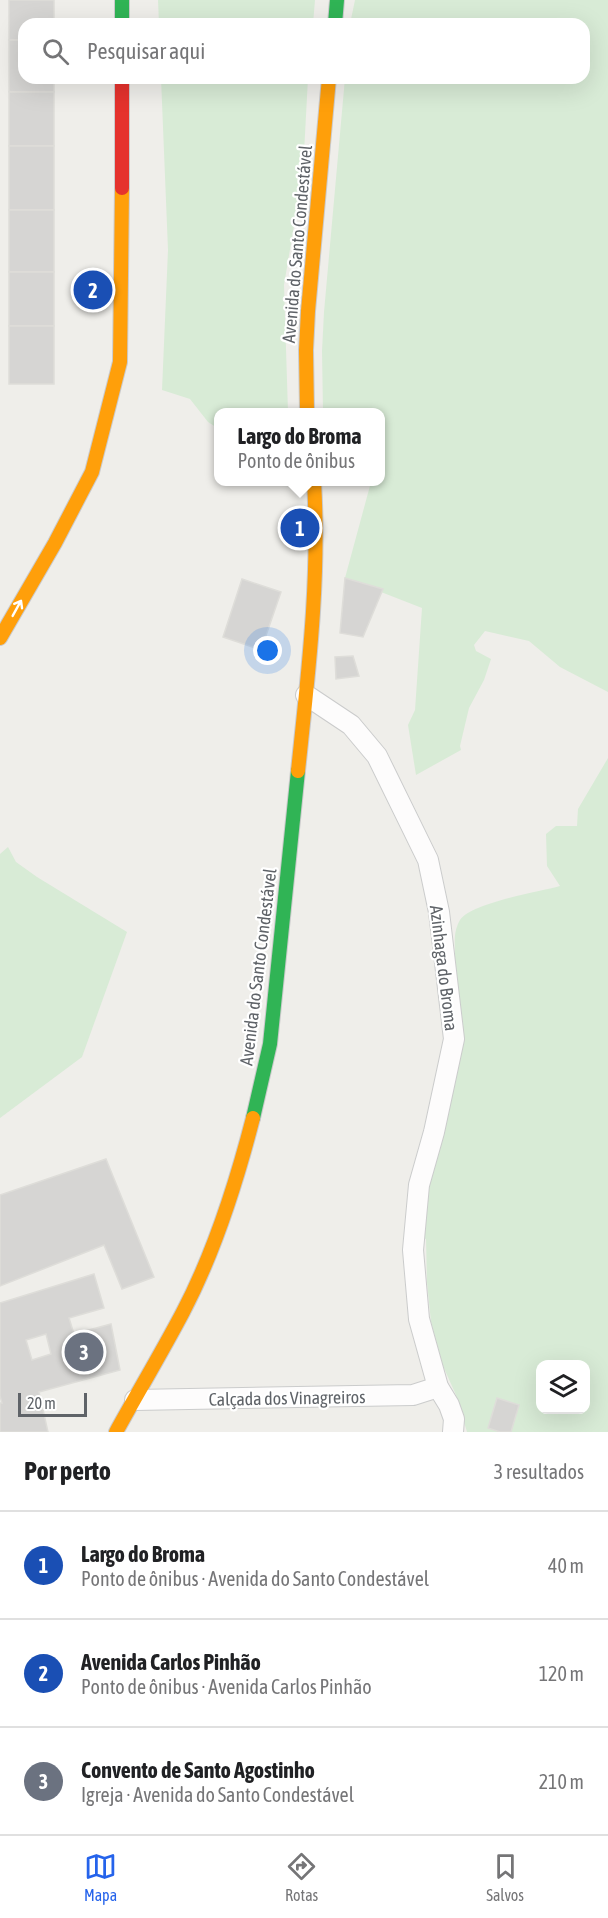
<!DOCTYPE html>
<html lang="pt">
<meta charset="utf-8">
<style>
body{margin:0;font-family:"Asap Condensed",sans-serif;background:#f6f6f6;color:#202124}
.controls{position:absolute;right:18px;bottom:18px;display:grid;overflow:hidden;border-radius:12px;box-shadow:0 6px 24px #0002}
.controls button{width:54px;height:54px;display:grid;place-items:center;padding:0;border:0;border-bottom:2px solid #e0e0e0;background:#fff;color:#202124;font:30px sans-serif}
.scale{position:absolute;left:18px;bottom:15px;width:69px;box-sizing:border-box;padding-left:6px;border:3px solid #5f6368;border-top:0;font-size:16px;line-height:21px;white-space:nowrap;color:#5f6368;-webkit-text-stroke:4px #fff;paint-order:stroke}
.you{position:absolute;left:268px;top:651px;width:21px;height:21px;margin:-15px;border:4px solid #fff;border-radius:50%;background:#1a73e8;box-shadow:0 0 0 9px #1a73e833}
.badge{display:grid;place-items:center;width:39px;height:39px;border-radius:50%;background:#2563eb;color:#fff;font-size:20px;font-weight:700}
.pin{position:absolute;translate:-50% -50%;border:3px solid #fff;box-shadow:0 2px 6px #0006}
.popup{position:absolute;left:214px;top:408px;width:171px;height:78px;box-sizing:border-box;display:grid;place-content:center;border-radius:12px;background:#fff;filter:drop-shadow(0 2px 4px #0005);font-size:20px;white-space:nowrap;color:#757577}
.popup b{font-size:22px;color:#202124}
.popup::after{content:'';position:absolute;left:50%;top:100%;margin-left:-12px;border:12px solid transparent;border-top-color:#fff}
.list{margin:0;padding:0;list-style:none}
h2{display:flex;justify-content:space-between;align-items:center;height:78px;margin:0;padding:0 24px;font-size:26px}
h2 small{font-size:20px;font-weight:400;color:#757577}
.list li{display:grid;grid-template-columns:39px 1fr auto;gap:18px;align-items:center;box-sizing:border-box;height:108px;padding:0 24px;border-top:2px solid #e0e0e0}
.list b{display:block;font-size:22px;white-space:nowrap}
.list p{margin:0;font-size:20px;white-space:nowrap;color:#757577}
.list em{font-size:20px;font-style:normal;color:#757577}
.icon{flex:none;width:33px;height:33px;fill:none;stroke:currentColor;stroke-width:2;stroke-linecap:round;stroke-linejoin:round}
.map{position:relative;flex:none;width:608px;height:1432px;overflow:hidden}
.search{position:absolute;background:#fff;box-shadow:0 6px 24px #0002;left:18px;right:18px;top:18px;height:66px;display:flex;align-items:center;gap:15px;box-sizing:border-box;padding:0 21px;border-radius:18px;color:#757577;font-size:22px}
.sheet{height:402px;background:#fff}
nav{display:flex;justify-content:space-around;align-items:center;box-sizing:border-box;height:84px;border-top:2px solid #e0e0e0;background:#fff;font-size:16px;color:#757577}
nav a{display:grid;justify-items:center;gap:3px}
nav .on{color:#2563eb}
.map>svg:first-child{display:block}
.green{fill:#d8ebd6;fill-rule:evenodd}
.building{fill:#d6d5d3;stroke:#deddd9;stroke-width:1.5;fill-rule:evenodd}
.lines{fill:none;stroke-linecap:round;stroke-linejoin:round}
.street-casing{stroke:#cbcccc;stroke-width:22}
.fast-casing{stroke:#cacacb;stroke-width:16}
.slow-casing{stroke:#cacacb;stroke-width:16}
.jam-casing{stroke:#cacacb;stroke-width:16}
.street{stroke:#fdfcfc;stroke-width:20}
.fast{stroke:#30b455;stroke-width:14}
.slow{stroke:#ff9f0a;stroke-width:14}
.jam{stroke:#e5322d;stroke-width:14}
.oneway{stroke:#fff}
.labels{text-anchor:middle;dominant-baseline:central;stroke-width:4.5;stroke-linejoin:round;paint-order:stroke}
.street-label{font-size:18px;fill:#5f6368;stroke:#fff}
</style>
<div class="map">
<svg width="608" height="1432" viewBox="0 0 608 1432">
<rect width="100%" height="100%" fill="#efeeea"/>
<!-- green -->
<g class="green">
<polygon points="158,0 315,0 313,24 159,24"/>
<polygon points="355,0 608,0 608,692 560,667 529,641 485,631 474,645 476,651 491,659 484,680 469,708 460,746 461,750 416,775 408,725 415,710 422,608 381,592 382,589 345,578 371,482 381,482 381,412 323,412 322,351 324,312 345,78 584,78 584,24 350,24"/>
<polygon points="161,78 308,78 303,172 284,285 288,412 219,412 219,429 208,422 190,399 162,390 168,250"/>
<path d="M608,758V1432H467L456,1395L443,1366L431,1322L427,1282L426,1239L422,1238L455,956C455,943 453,932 460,920C471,903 538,892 560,886L547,866L546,834L556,826H577L578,809ZM540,1364H586V1410H540Z"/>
<polygon points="8,847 16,862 37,877 127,932 82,1057 0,1118 0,854"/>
</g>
<!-- building -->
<g class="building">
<polygon points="9,0 54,0 54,24 24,24 24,40 9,40"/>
<polygon points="9,40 24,40 24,78 54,78 54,92 9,92"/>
<rect x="9" y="92" width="45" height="54"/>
<rect x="9" y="146" width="45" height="64"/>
<rect x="9" y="210" width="45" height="62"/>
<rect x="9" y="272" width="45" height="54"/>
<rect x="9" y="326" width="45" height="58"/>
<polygon points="345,578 383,589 363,637 340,633"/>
<polygon points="242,579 281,592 261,650 223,637"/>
<polygon points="353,656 359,676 336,679 335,657"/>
<polygon points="106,1159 154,1277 122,1289 104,1245 0,1286 0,1195"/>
<path d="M94,1274L104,1308L69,1318L74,1334L111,1324L120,1370L39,1392L48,1432H0V1403H2L0,1396V1303ZM46,1334L51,1354L32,1360L26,1340Z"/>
<polygon points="497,1398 519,1405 511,1432 500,1432 488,1428"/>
</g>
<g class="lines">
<defs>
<g id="street">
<polyline points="306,695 351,725 377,756 428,860 439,912 454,1039 434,1132 419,1185 413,1250 419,1319 438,1387 449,1405 454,1419 453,1432"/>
<polyline points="135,1400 413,1395 438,1387"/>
</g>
<g id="fast">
<polyline points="122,0 122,24"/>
<polyline points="335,24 337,0"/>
<polyline points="253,1118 270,1044 298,771"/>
</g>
<g id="slow">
<polyline points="307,412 306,350 308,311 329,78"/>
<polyline points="0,638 55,543 92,472 120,362 122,188"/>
<path d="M298,771C308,675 320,578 314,482"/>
<path d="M116,1432C138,1392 162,1352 183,1312C215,1251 236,1184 253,1118"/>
</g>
<polyline id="jam" points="122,78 122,188"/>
</defs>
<!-- street casing -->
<use href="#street" class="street-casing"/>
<!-- fast casing -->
<use href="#fast" class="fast-casing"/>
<!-- slow casing -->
<use href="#slow" class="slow-casing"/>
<!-- jam casing -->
<use href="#jam" class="jam-casing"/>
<!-- street -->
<use href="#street" class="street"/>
<!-- fast -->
<use href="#fast" class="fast"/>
<!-- slow -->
<use href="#slow" class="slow"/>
<!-- jam -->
<use href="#jam" class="jam"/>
</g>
<!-- one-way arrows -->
<defs><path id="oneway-shaft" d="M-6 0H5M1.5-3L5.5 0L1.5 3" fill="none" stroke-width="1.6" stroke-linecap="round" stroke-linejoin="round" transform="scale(1.5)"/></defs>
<use class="oneway" href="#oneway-shaft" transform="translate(17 608) rotate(-61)"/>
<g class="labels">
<!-- street labels -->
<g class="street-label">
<text transform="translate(297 244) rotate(-85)">Avenida do Santo Condestável</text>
<text transform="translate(258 967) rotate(-83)">Avenida do Santo Condestável</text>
<text transform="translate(444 968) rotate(83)">Azinhaga do Broma</text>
<text transform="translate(287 1398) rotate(-1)">Calçada dos Vinagreiros</text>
</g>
</g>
</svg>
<div class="controls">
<button><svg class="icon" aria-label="layers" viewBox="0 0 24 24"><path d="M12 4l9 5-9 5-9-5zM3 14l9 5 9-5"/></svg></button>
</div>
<div class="scale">20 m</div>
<div class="you"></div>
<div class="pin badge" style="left:300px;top:528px;background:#1a4fb4">1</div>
<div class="popup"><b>Largo do Broma</b>Ponto de ônibus</div>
<div class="pin badge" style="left:93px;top:290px;background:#1a4fb4">2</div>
<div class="pin badge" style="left:84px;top:1352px;background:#6b7280">3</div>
<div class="search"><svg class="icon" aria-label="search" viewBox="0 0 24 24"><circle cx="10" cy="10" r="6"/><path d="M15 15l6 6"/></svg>Pesquisar aqui</div>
</div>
<section class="sheet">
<h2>Por perto<small>3 resultados</small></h2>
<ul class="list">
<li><span class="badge" style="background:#1a4fb4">1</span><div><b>Largo do Broma</b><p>Ponto de ônibus · Avenida do Santo Condestável</p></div><em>40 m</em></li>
<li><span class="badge" style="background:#1a4fb4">2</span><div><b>Avenida Carlos Pinhão</b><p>Ponto de ônibus · Avenida Carlos Pinhão</p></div><em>120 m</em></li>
<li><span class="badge" style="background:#6b7280">3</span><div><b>Convento de Santo Agostinho</b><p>Igreja · Avenida do Santo Condestável</p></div><em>210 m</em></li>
</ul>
</section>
<nav>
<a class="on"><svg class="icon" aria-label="map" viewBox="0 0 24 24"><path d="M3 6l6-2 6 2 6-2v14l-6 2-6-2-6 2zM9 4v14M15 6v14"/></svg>Mapa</a>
<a><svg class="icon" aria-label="directions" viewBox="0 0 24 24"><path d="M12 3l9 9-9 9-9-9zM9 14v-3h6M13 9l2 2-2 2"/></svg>Rotas</a>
<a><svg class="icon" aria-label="saved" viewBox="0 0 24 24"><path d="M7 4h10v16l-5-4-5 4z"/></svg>Salvos</a>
</nav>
